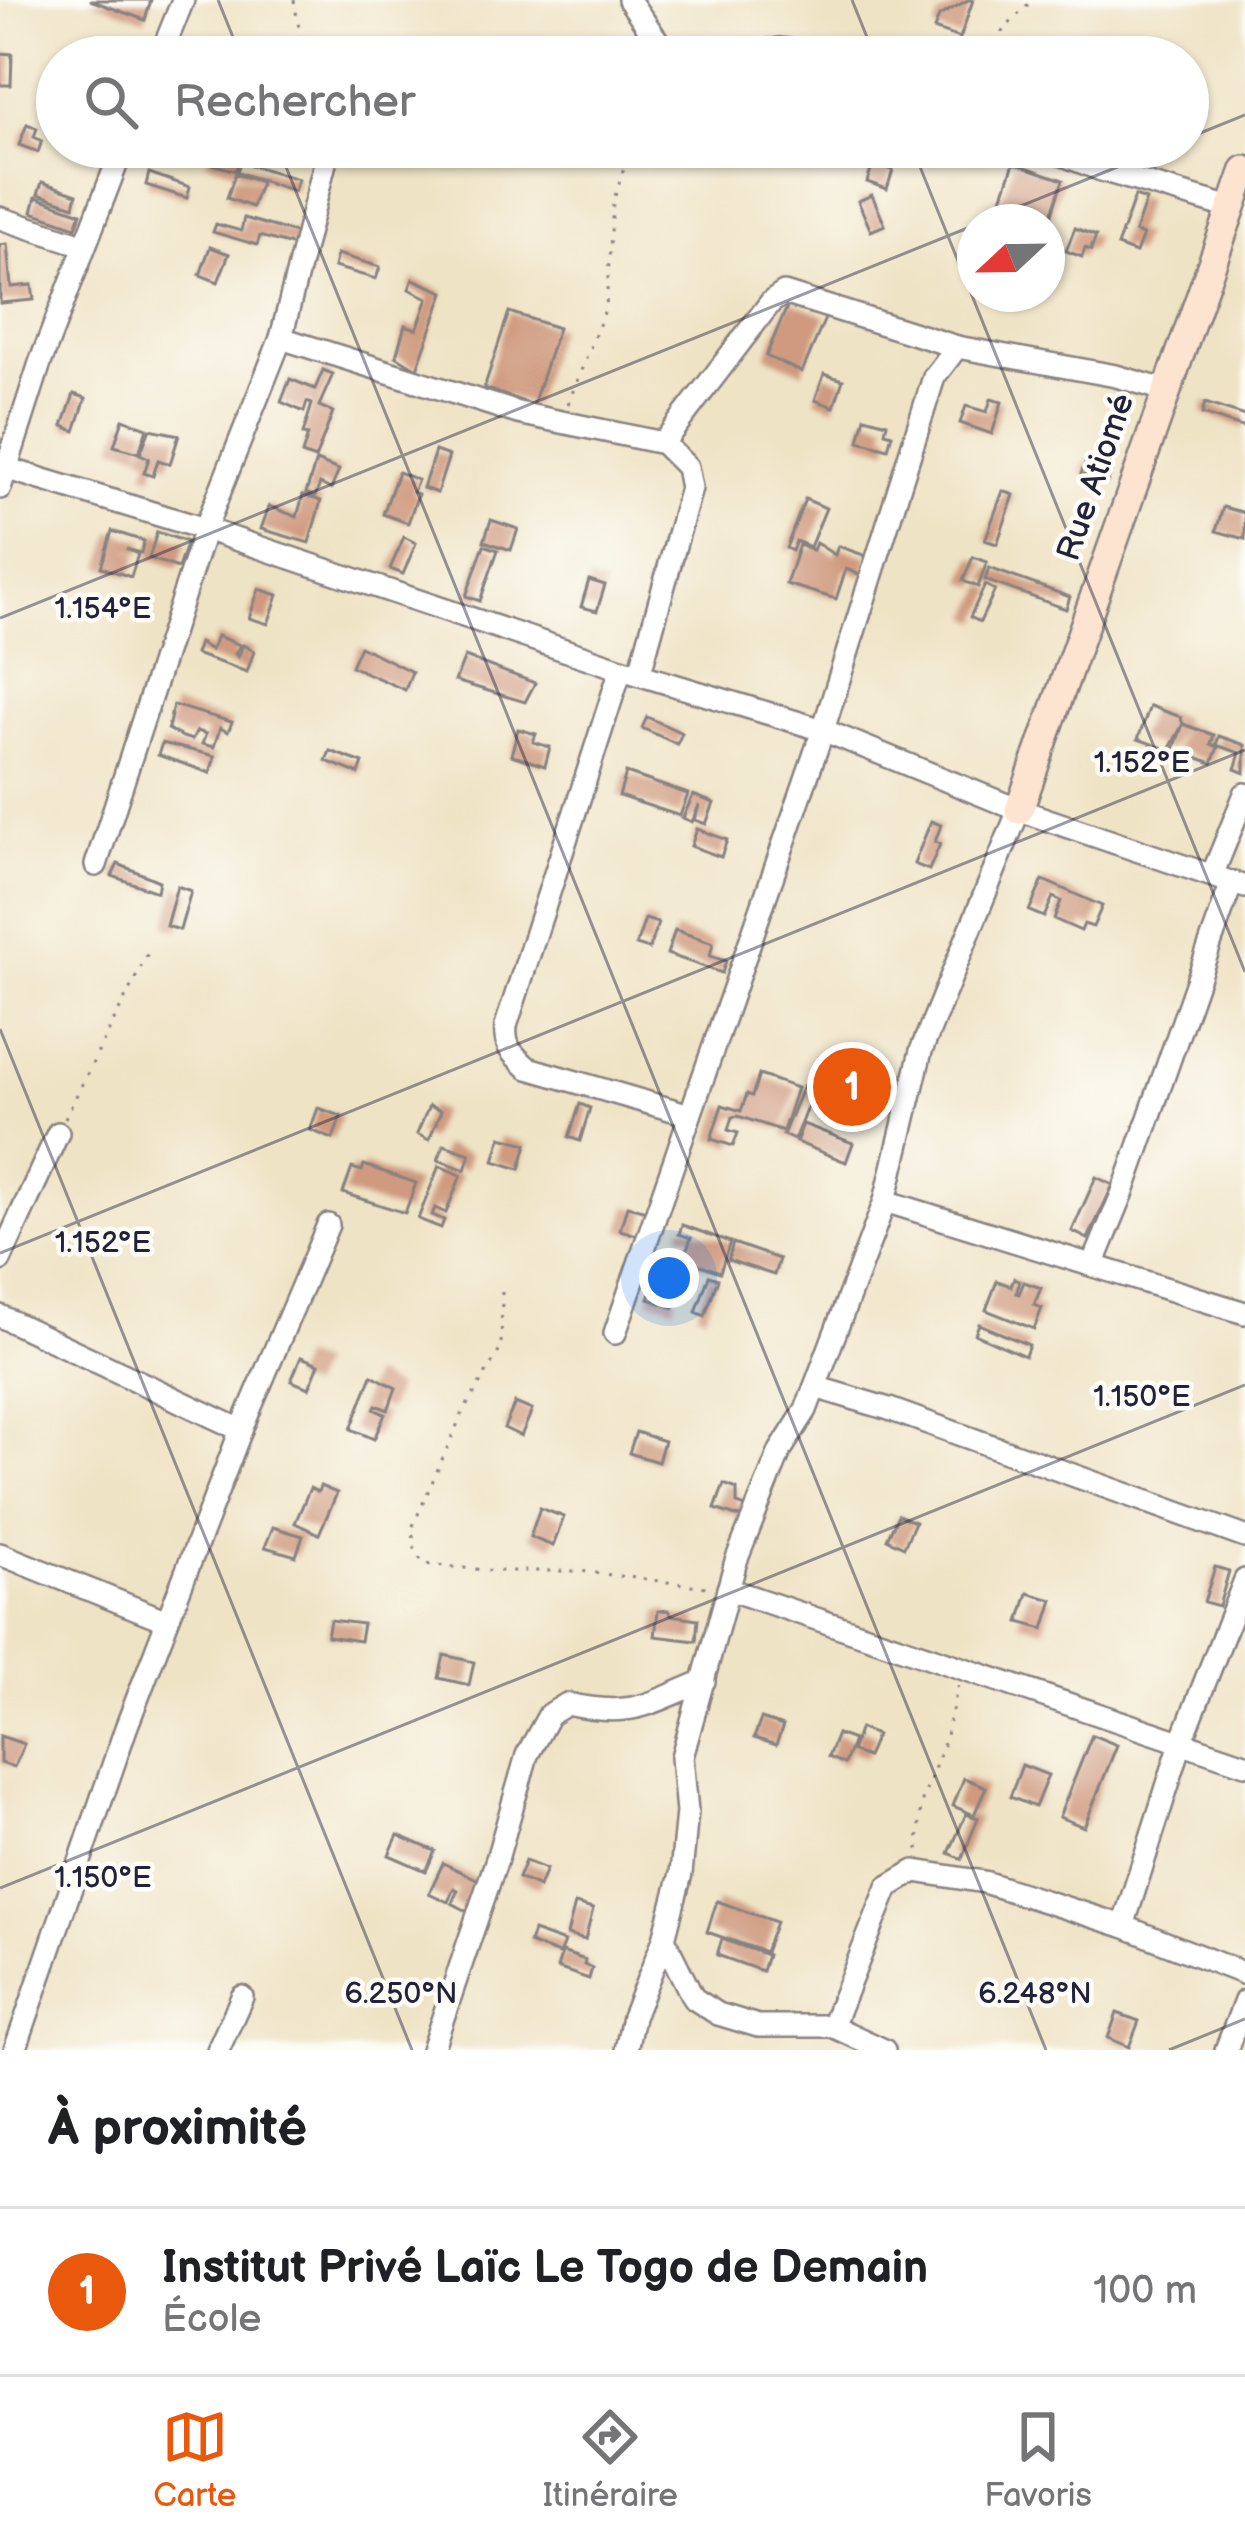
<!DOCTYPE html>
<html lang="fr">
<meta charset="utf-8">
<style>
body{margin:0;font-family:"Balsamiq Sans",sans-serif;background:#f2f2f2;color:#202124}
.compass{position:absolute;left:957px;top:204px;width:108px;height:108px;border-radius:50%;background:#fff;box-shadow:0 3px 9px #0004;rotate:248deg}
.you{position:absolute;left:669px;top:1278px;width:42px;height:42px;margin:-30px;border:9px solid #fff;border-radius:50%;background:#1a73e8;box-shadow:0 0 0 18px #1a73e833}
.badge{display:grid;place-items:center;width:78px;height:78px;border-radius:50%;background:#ea580c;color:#fff;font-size:39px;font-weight:700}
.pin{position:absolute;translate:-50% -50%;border:6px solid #fff;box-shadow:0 3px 12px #0006}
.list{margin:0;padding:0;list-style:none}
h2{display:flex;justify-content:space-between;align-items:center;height:156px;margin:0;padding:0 48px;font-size:51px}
h2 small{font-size:39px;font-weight:400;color:#757577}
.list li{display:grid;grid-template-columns:78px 1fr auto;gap:36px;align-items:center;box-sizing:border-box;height:168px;padding:0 48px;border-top:3px solid #e0e0e0}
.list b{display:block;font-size:45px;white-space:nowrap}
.list p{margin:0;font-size:39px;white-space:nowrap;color:#757577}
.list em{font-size:39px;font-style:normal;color:#757577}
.icon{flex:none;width:66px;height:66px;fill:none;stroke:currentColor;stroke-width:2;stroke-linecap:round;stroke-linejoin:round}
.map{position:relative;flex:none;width:1245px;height:2050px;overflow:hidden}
.search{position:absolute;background:#fff;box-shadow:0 3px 9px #0004;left:36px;right:36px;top:36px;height:132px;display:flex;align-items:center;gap:30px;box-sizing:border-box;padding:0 42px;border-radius:66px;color:#757577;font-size:45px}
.sheet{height:324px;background:#fff}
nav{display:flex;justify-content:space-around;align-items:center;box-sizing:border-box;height:168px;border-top:3px solid #e0e0e0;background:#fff;font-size:33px;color:#757577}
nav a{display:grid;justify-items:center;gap:6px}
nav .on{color:#ea580c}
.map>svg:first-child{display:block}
.building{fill:#cf9a7f}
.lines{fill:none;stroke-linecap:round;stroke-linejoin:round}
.street-casing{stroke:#888280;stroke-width:26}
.secondary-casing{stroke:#888280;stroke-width:32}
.path{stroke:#888280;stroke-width:3;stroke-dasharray:3 9;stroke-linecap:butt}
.street{stroke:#fff;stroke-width:21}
.secondary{stroke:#fde4d0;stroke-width:27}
.ticks{fill:none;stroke:#22223b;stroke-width:3;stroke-opacity:0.45}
.labels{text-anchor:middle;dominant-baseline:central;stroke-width:9;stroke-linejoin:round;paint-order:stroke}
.street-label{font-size:33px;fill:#22223b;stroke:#fdfcf7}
.ticks-label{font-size:30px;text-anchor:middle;fill:#22223b;stroke:#fdfcf7;stroke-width:9;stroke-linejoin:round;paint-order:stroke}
</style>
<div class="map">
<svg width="1245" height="2050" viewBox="0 0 1245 2050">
<rect width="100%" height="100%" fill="#fdfcf7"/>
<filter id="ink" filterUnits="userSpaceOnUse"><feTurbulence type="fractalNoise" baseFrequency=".00833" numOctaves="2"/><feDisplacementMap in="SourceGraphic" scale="24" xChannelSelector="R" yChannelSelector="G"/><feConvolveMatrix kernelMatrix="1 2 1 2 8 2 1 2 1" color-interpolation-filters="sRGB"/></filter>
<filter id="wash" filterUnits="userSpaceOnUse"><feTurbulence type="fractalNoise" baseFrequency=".004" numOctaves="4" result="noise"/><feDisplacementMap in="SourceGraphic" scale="48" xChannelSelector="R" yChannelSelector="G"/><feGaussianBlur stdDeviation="2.7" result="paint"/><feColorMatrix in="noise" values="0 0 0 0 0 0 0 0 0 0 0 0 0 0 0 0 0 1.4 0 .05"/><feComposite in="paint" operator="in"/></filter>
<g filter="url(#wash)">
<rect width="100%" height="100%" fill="#efe3c5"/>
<g id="blocks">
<!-- building -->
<g class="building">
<polygon points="90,0 151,0 145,20"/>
<polygon points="968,0 973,0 960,38 934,29 939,16"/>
<polygon points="0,53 12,54 11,85 0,85"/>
<polygon points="27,124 37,128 34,137 42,141 38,152 19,145"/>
<polygon points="212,147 244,149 235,171 206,162"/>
<polygon points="240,162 298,179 294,191 237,172"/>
<polygon points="873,163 893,170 887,189 867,182"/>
<polygon points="1014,163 1063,180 1049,222 994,222"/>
<polygon points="149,173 190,187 187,198 146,185"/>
<polygon points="235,174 261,182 252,207 227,198"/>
<polygon points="42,182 77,194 74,206 38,194"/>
<polygon points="872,195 885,225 871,231 858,201"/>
<polygon points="1135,196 1146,200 1135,232 1143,235 1136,253 1117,246"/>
<polygon points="36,197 81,213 76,227 32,212"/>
<polygon points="244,218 306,236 295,246 260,236 257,245 213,232 216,224 241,231"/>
<polygon points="1075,228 1096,236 1091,250 1085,248 1082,257 1066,251"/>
<polygon points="7,244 11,287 32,285 34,300 0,303 0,245"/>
<polygon points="210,247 229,254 218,282 200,275"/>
<polygon points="337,254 380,267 376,279 334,267"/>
<polygon points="413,279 444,292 417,369 396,356 405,325 417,329 428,298 409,289"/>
<polygon points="790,300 826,316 802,372 766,356"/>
<polygon points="509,312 558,328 533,405 484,388"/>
<polygon points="323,370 333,374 319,406 333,412 315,459 302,454 308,435 303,434 312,404 307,402 304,412 281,402 290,379 315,389"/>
<polygon points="824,374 843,380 834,407 815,400"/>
<polygon points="74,394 86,398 75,431 63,426"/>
<polygon points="991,399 1002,402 992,434 960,423 966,406 987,412"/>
<polygon points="1205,403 1245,416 1245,428 1202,414"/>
<polygon points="865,417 887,423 885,432 892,434 888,449 859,441"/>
<polygon points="123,419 147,428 139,453 114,446"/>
<polygon points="150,429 179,435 170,464 158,460 153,476 144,473 149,458 140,454"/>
<polygon points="435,451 449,456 437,493 423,488"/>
<polygon points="316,461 339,470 331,489 320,484 315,497 306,493"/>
<polygon points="1086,461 1112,470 1107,483 1081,474"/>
<polygon points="398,472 418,480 413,492 418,494 408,523 383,514"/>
<polygon points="1003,491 1014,495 997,544 985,540"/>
<polygon points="303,495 321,501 309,543 261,529 269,506 297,517"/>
<polygon points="805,499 826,508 810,547 796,541 792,551 786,548"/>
<polygon points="1223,507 1245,513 1245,539 1216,531"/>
<polygon points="491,520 518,529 511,550 484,541"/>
<polygon points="112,531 144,541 141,553 126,549 138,554 131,577 101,567"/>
<polygon points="157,532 187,542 178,568 149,558"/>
<polygon points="404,537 416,543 403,574 390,569"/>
<polygon points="816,543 835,555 838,546 869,557 863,576 846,569 836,599 786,584 799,545 813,550"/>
<polygon points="484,545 498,550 480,601 466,596"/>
<polygon points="973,557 987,562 978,587 963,581"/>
<polygon points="989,568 1070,597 1066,609 985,580"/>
<polygon points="589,580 605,585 597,611 581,607"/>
<polygon points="985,585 995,590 980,622 970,617"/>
<polygon points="259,589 278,595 268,624 249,618"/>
<polygon points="217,636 240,645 235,654 238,657 243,645 254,651 247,672 195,654 199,643 211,650"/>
<polygon points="360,646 412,672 405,690 351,666"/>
<polygon points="465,657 535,683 525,702 455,681"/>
<polygon points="173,705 232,722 228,732 220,728 214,747 202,744 206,734 197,731 192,740 183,737 168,729"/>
<polygon points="1150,706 1181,717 1183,724 1169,750 1138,739"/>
<polygon points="647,717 682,733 677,744 642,728"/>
<polygon points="1183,724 1214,735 1211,744 1218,747 1212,763 1174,749"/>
<polygon points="518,729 536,734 533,742 550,747 545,766 511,755"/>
<polygon points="1219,736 1245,745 1245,773 1235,769 1240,753 1216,745"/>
<polygon points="162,743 215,756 210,773 158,755"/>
<polygon points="330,751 363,763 359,774 326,761"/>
<polygon points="626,773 688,794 680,816 619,796"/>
<polygon points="693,795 714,803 706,824 695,820 699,805 692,822 683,818"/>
<polygon points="931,821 941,825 935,842 940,844 929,870 914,864"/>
<polygon points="697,829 727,840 721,857 691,846"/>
<polygon points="118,864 159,881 157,892 112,876"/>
<polygon points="1043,880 1102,906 1093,927 1084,924 1081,931 1054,919 1061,901 1053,897 1044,917 1029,911"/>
<polygon points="177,886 191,891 180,930 166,926"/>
<polygon points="645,919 658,923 649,949 636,945"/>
<polygon points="675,930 713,943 710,956 726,961 722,973 667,954"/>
<polygon points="759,1075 797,1088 783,1131 738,1116 732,1117 728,1130 738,1133 733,1146 711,1139 722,1105 741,1111 747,1094 752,1096"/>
<polygon points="803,1086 814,1090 794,1140 783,1135"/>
<polygon points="580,1104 590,1108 580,1141 569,1137"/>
<polygon points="429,1106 441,1111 429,1140 417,1134"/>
<polygon points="318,1108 341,1116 333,1139 310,1130"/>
<polygon points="803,1124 853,1143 846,1162 796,1142"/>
<polygon points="501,1137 527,1144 520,1169 494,1161"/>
<polygon points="444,1145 470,1154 465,1170 438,1160"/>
<polygon points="364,1165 416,1183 405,1213 343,1193 352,1168 362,1171"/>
<polygon points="439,1166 461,1175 446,1213 435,1208 432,1215 444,1220 441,1228 418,1219"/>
<polygon points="1096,1177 1113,1185 1088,1239 1072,1231"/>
<polygon points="627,1206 647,1211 640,1236 620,1230"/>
<polygon points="682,1225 730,1242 720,1272 684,1259 691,1238 679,1234"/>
<polygon points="733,1243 779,1259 774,1275 728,1260"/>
<polygon points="662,1262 681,1268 671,1295 677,1297 674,1308 649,1299"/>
<polygon points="709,1276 718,1279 705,1316 696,1312"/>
<polygon points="1014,1278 1020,1281 1016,1293 1019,1294 1024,1282 1041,1288 1034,1305 1042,1308 1034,1329 986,1310 997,1281 1011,1286"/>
<polygon points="979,1324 1029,1345 1025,1356 975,1334"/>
<polygon points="301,1357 319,1364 309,1388 291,1381"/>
<polygon points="372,1375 396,1388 388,1410 376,1405 374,1409 385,1414 374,1439 351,1429"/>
<polygon points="515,1403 532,1410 521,1436 504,1428"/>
<polygon points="636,1432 664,1441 658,1462 629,1453"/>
<polygon points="724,1484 737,1489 737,1504 752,1509 748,1520 715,1509"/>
<polygon points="320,1486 337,1493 319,1534 295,1523 310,1488 318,1492"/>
<polygon points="540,1508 564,1517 553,1546 530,1537"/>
<polygon points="898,1515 915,1522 904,1547 887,1539"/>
<polygon points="273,1527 303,1536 296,1556 265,1547"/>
<polygon points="1215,1567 1229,1571 1219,1606 1204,1602"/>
<polygon points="1028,1593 1053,1600 1044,1629 1019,1622"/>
<polygon points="668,1610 671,1615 698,1619 696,1641 655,1636 658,1611"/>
<polygon points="330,1620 363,1624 360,1641 327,1636"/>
<polygon points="444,1655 474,1662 469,1685 439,1678"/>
<polygon points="761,1719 783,1726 776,1745 754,1738"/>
<polygon points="860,1728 876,1735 867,1757 851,1751"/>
<polygon points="837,1734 853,1740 844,1764 828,1757"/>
<polygon points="1092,1735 1117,1745 1084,1827 1059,1817"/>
<polygon points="0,1736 24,1744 14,1767 0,1763"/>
<polygon points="1022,1765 1048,1775 1035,1807 1010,1797"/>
<polygon points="964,1778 986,1787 974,1815 953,1806"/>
<polygon points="966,1814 978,1818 962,1859 949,1853"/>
<polygon points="398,1835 435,1851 426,1871 389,1855"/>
<polygon points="525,1861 546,1869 539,1887 518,1878"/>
<polygon points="443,1863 483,1882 471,1913 452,1903 458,1890 454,1888 448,1902 429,1893"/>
<polygon points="717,1901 776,1922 765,1952 707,1932"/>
<polygon points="575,1904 593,1909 585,1940 567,1935"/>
<polygon points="533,1931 564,1942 559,1954 529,1943"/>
<polygon points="722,1939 767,1955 762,1971 717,1955"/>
<polygon points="562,1952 585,1960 584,1965 592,1968 589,1979 557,1968"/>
<polygon points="1117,2013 1139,2021 1129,2047 1108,2038"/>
</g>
</g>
</g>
<g filter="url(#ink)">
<use href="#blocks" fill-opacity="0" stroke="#888280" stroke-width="3"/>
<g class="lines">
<defs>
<g id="street">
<polyline points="629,0 662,47 682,57"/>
<polyline points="160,57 183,0"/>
<polyline points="723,57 779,49 843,57"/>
<polyline points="1043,147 1101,170 1231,208"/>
<polyline points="0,218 83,245"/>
<polyline points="281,338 518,413 663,443 687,467 691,488 640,672"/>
<polyline points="663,443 771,302 784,293 957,347"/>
<polyline points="8,469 205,529 621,669 823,730 1019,810 1245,887"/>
<polyline points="0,488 40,363 123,147"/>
<path d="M621,669L506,1026C504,1047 512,1054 528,1068L690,1115"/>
<polyline points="96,865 205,529 281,338 329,147"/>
<polyline points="1213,873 1245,794"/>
<polyline points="885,1201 1245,1313"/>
<polyline points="0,1260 58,1133"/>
<polyline points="1093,1265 1123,1192 1232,882"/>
<polyline points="0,1316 241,1430"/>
<polyline points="615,1333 823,730 934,377 957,347 1116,376 1165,390"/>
<polyline points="815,1387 889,1409 1245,1537"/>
<polyline points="0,1554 167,1621"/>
<polyline points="1245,1580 1181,1743 1123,1926 1245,1974"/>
<polyline points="728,1589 1245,1764"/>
<polyline points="664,1939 693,1998 718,2014 758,2026 832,2026 884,2050"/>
<polyline points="832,2026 888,1887 915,1871 984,1882 1123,1926"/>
<polyline points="15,2050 126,1728 241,1430 328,1225"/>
<polyline points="218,2050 242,1997"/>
<path d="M432,2050L497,1859L527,1755L549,1715L567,1704C632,1718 646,1705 704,1681"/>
<polyline points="626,2050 633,2017 664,1939 681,1874 687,1812 682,1757 736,1561 780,1451 806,1410 885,1201 921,1051 1019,810"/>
<polyline points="1226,2050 1245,2001"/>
</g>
<polyline id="secondary" points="1019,810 1245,170"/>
</defs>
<!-- street casing -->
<use href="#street" class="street-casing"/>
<!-- secondary casing -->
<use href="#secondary" class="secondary-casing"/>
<!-- path -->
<g class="path">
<polyline points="294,0 304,57"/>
<polyline points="1003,57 1002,32 1032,0"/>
<polyline points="568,404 606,307 613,202 631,147"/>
<polyline points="65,1118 148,953"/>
<polyline points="502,1292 501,1348 462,1414 412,1528 415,1549 423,1564 496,1571 580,1571 707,1587"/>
<polyline points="918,1850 921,1804 944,1743 958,1686"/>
</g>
<!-- street -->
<use href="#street" class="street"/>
<!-- secondary -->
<use href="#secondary" class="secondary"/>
</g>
</g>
<!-- ticks -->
<path class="ticks" d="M218,0L241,57M852,0L875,57M1188,138L1245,115M278,147L1046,2050M912,147L1245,972M981,222L1167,147M0,618L975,225M0,1029L412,2050M0,1253L1245,750M0,1888L1245,1385M1169,2050L1245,2019"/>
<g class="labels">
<!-- street labels -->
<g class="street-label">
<text transform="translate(1096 477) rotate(-71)">Rue Atiomé</text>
</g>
</g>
<g class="ticks-label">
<text x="103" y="618">1.154°E</text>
<text x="1142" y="772">1.152°E</text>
<text x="103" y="1252">1.152°E</text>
<text x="1142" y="1406">1.150°E</text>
<text x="103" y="1887">1.150°E</text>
<text x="401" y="2003">6.250°N</text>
<text x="1035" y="2003">6.248°N</text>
</g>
</svg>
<svg class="compass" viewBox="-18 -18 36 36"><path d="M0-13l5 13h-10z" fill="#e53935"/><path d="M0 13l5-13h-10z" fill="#757577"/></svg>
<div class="you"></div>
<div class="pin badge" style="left:852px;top:1087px">1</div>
<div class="search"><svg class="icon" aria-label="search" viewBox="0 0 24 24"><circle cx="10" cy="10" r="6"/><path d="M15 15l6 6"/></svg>Rechercher</div>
</div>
<section class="sheet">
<h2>À proximité<small></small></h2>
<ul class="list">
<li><span class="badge">1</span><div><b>Institut Privé Laïc Le Togo de Demain</b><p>École</p></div><em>100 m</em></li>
</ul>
</section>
<nav>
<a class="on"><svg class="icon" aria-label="map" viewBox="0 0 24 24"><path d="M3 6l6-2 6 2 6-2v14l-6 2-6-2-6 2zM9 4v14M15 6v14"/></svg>Carte</a>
<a><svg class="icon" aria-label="directions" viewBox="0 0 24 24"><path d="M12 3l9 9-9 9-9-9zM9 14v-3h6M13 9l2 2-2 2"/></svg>Itinéraire</a>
<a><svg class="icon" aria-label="saved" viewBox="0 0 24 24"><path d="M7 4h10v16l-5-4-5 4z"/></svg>Favoris</a>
</nav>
